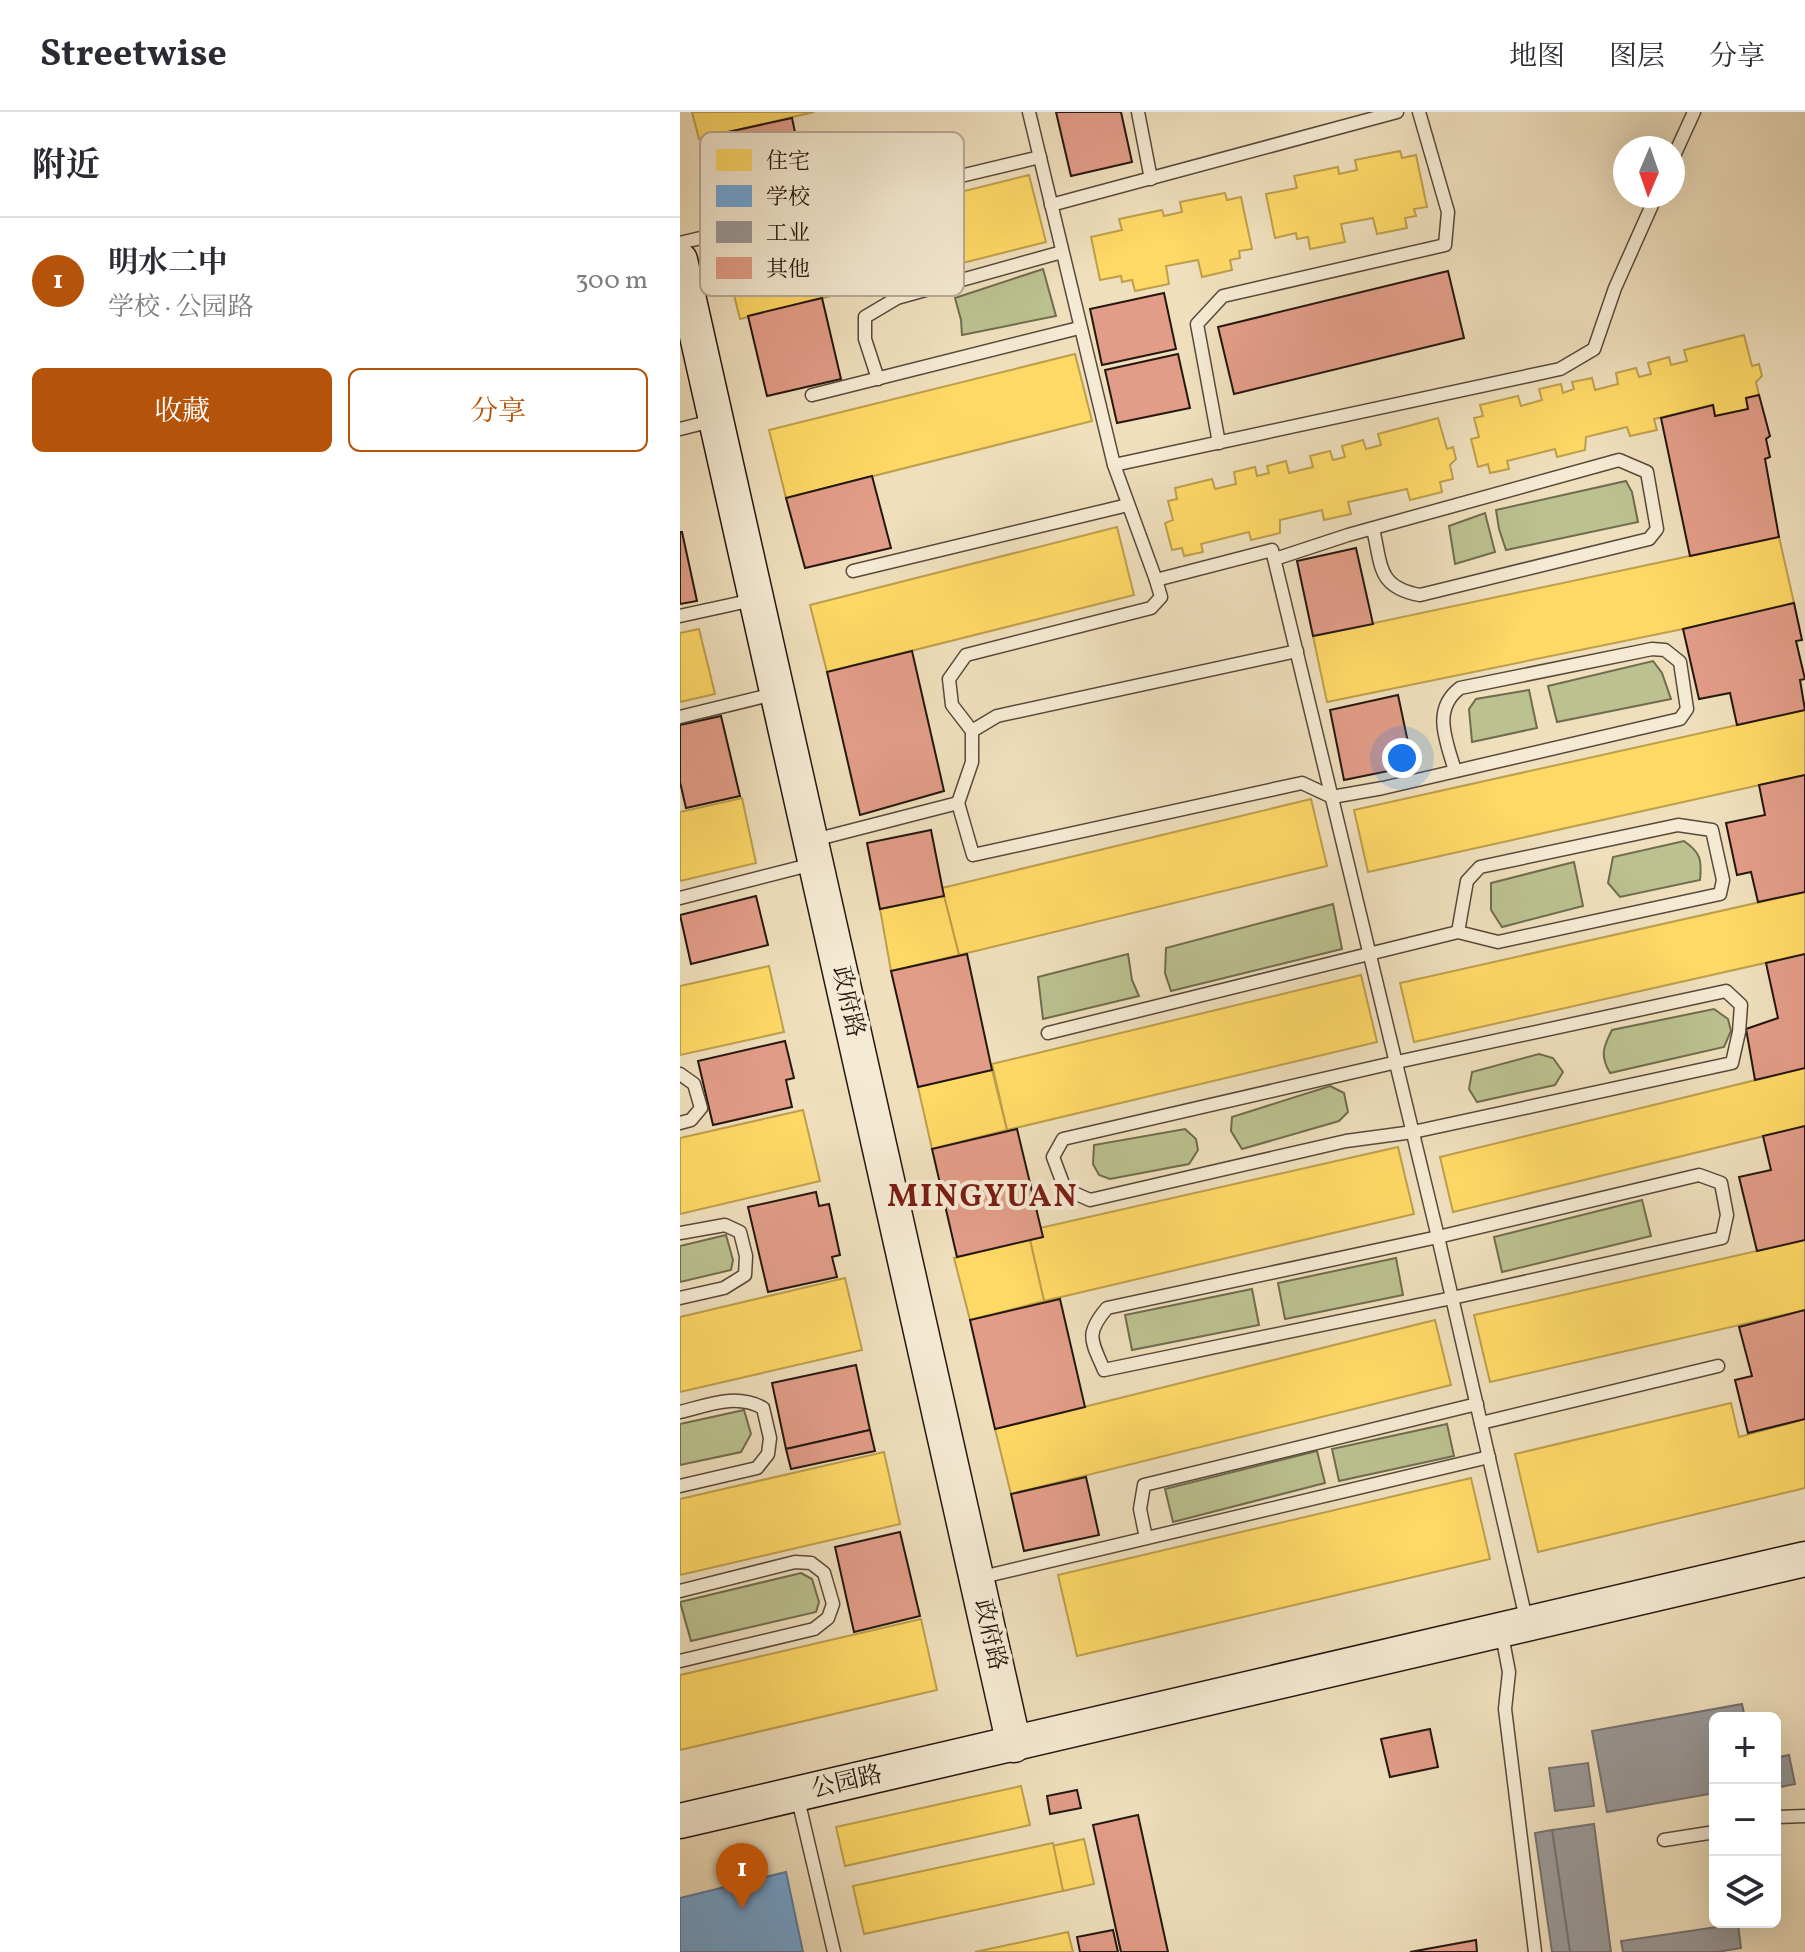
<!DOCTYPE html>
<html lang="zh">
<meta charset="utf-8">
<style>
body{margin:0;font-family:Vollkorn,"Noto Serif SC",serif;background:#f7f7f7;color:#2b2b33}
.controls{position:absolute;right:24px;bottom:24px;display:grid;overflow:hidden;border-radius:12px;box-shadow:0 8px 32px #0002}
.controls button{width:72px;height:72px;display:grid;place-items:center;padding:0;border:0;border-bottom:2px solid #e1e1e2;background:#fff;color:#2b2b33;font:40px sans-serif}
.compass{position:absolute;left:933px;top:24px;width:72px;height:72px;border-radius:50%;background:#fff;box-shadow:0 8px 32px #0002;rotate:182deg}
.you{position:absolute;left:722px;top:646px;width:28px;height:28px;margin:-20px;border:6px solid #fff;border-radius:50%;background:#1a73e8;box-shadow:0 0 0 12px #1a73e833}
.badge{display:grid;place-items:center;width:52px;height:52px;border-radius:50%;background:#b45309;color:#fff;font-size:26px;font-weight:700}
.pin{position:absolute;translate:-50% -66px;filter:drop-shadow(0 2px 4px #0008)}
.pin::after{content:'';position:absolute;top:42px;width:28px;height:24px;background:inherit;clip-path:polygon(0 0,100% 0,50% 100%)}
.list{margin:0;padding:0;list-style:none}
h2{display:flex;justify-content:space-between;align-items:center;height:104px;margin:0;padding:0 32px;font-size:34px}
h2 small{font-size:26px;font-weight:400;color:#7c7c81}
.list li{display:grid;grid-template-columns:52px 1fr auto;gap:24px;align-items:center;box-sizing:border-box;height:128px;padding:0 32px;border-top:2px solid #e1e1e2}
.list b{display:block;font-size:30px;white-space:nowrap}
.list p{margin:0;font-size:26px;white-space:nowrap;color:#7c7c81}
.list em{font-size:26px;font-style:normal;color:#7c7c81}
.actions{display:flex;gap:16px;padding:24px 32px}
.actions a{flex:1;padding:18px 0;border:2px solid #b45309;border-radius:12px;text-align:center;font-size:28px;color:#b45309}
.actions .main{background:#b45309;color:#fff}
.icon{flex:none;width:44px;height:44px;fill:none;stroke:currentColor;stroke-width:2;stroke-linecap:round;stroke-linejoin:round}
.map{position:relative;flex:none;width:1125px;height:1840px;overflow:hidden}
header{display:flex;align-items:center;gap:48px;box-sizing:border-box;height:112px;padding:0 40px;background:#fff;border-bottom:2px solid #e1e1e2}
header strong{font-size:38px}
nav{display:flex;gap:44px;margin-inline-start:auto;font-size:28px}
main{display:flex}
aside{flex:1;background:#fff}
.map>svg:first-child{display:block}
.green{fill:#bbc18f;stroke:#706c50;stroke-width:2}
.homes{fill:#ffd966;stroke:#be9f4c;stroke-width:2}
.schools{fill:#6fa8dc;stroke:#597c9f;stroke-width:2}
.industry{fill:#999;stroke:#767270;stroke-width:2}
.building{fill:#e29d88;stroke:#251710;stroke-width:2}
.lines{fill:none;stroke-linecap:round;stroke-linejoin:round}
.lane-casing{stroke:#58493b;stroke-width:15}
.secondary-casing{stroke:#251710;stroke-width:37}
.lane{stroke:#f5ead3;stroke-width:12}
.secondary{stroke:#f5ead3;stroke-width:34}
.labels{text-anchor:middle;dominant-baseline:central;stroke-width:8;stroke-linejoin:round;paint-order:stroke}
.street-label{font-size:24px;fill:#251710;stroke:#f5ead3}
.district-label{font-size:32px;font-weight:bold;letter-spacing:2px;fill:#7a1f14;stroke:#f5ead3}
.key{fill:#f5ead3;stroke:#b7ab98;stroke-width:2}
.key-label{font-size:22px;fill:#251710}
</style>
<header>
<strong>Streetwise</strong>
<nav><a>地图</a><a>图层</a><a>分享</a></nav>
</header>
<main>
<aside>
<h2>附近<small></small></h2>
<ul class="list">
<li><span class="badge">1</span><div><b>明水二中</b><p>学校 · 公园路</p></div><em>300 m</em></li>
</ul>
<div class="actions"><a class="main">收藏</a><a>分享</a></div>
</aside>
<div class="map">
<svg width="1125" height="1840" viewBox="0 0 1125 1840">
<rect width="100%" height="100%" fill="#efdfbc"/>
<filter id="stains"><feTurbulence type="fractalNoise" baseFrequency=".0025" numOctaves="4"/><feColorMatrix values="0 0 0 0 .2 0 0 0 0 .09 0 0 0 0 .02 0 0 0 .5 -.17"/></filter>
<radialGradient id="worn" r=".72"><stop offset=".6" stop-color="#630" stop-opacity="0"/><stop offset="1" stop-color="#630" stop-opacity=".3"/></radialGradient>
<!-- green -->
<g class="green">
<polygon points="363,157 376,204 282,223 281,208 275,186"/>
<polygon points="946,369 952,380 958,410 826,438 819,417 816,398"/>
<polygon points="805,401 815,440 775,452 769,414"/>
<polygon points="973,549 982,561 991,587 877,610 868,574"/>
<polygon points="849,578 857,616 792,630 789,597 796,587"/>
<path d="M1004,729C1021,741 1022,748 1020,768L940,785L928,771L933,745Z"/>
<polygon points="894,750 903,794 822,815 811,798 811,771"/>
<polygon points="653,792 662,837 491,879 485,861 486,836"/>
<polygon points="448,842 452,868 459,884 363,907 358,865"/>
<path d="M1034,897L1048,907L1051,919L1044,935L930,961C920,944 923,935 932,918Z"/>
<polygon points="859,942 873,946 883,960 875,973 797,990 789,977 792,960"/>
<polygon points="650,974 664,981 668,1000 659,1009 562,1037 551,1019 552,1005"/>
<polygon points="505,1017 516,1027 518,1038 509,1052 430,1067 419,1063 413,1052 414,1033"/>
<polygon points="962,1088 971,1124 822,1160 814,1125"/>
<polygon points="46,1123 53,1148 51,1158 0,1170 0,1134"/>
<polygon points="716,1146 723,1183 605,1207 598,1171"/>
<polygon points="572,1177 579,1213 452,1238 445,1203"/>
<polygon points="64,1298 71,1322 61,1340 0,1353 0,1312"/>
<polygon points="767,1312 774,1344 659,1369 652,1337"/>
<polygon points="637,1339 645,1371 493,1410 485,1377"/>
<polygon points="121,1461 132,1467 139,1490 136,1500 11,1529 0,1490"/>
</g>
<!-- homes -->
<g class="homes">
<polygon points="12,0 134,0 19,27"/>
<polygon points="720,39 722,46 736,43 747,95 734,97 736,104 725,106 727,116 697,122 693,106 661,112 665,130 630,137 628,125 617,127 616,121 595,126 586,82 617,76 614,64 658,55 659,62 677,58 675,48"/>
<polygon points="349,63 366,130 60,207 43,139"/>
<polygon points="545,81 547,88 561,85 572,137 559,139 560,146 550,148 552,158 522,165 518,148 486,154 489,172 455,179 452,168 442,170 441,164 420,168 411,125 442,118 439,107 482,98 484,104 502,100 500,90"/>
<polygon points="1064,223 1072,254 1079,252 1082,264 1076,270 1079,283 1066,286 1068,297 1035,304 1033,293 974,307 977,318 950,324 947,315 906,325 905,338 877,345 875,337 827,349 829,357 810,361 808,352 798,355 791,327 799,325 794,306 803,304 800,293 838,284 841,294 862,288 859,277 881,272 883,281 894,277 892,270 912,266 915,278 938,272 936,261 956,256 959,265 971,262 968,251 989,245 991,253 1007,249 1004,238"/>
<polygon points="395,242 412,309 106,386 89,318"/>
<polygon points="758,306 767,337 773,335 776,347 770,353 773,367 760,370 762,380 730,388 727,377 668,390 671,402 644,408 642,398 600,408 600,421 571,428 569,420 521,432 523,440 504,444 502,436 492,438 485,411 493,408 488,389 497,387 495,376 532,367 535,377 556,372 554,360 575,355 577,364 589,361 587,354 606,349 609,361 633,355 630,344 650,339 653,348 665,345 662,334 683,328 686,337 701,333 698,322"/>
<polygon points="437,415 454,483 147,560 130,493"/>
<polygon points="1099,425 1114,491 1003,517 647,590 633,524"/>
<polygon points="19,517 35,582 0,590 0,521"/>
<polygon points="1125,598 1125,663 688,760 674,698"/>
<polygon points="62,686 76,751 0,769 0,700"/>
<polygon points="631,687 647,754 279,843 262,776"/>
<polygon points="1125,780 1125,842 734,930 720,871"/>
<polygon points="264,784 279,843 211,859 200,797"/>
<polygon points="89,854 104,920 0,943 0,874"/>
<polygon points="681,863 697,930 327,1018 312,952"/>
<polygon points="1125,956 1125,1014 773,1100 760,1045"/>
<polygon points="312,958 327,1018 252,1037 238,975"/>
<polygon points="123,998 140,1069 0,1102 0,1026"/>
<polygon points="718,1035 734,1102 364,1189 350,1128 363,1125 360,1116"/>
<polygon points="350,1128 364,1189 290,1208 274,1146"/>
<polygon points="1125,1128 1125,1198 810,1270 794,1203"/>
<polygon points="165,1166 182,1238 0,1280 0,1205"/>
<polygon points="755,1208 771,1273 331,1382 315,1317"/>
<polygon points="1051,1291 1059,1325 1125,1307 1125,1376 858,1440 835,1342"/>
<polygon points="204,1340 220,1412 0,1463 0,1387"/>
<polygon points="791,1366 810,1447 397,1544 378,1463"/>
<polygon points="241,1507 257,1578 0,1638 0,1563"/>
<polygon points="341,1674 350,1713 165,1754 156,1715"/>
<polygon points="404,1727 414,1772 383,1779 372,1734"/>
<polygon points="373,1731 383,1779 184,1822 173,1774"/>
<polygon points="388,1820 393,1840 295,1840"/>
</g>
<!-- schools -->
<polygon class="schools" points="106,1760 123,1840 0,1840 0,1786"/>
<!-- industry -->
<g class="industry">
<polygon points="1062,1592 1065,1606 1035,1606 1035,1681 927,1700 912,1619"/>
<polygon points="1109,1643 1115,1672 1095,1676 1095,1646"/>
<polygon points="908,1651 914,1694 875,1699 869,1656"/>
<polygon points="914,1712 931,1840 890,1840 872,1718"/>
<polygon points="872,1718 890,1840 872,1840 855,1721"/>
<polygon points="1058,1812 1061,1836 1037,1840 943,1840 941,1829"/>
</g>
<!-- building -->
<g class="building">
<polygon points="376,0 441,0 452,50 391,64"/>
<polygon points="112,6 130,92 53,108 34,23"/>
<polygon points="768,159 784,226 554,282 538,215"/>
<polygon points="484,181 496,237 422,253 410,197"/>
<polygon points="142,186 161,267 87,284 68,204"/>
<polygon points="498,242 510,296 437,311 425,258"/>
<polygon points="1079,283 1090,324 1086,327 1090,345 1085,347 1099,425 1010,444 981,306 1033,293 1035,304 1068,297 1066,286"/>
<polygon points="192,364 211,436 125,456 106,386"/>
<polygon points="0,420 2,420 17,489 0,492"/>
<polygon points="676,436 693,512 633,524 617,449"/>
<polygon points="1114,491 1122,528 1116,529 1125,567 1120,568 1125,598 1057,613 1050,581 1019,587 1003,517"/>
<polygon points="232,539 264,679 180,703 147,560"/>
<polygon points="718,583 733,654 664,668 650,598"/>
<polygon points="41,604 60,684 6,696 0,670 0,613"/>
<polygon points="1125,663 1125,780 1078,790 1071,760 1057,763 1046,711 1085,703 1079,673"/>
<polygon points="251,718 264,784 200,797 187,731"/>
<polygon points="76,784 88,833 11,852 0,803"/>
<polygon points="287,842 312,958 238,975 211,859"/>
<polygon points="1125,842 1125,956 1075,968 1066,917 1098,906 1086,851"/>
<polygon points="105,929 114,966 106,968 112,995 33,1013 18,949"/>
<polygon points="1125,1014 1125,1128 1077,1139 1059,1065 1091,1058 1083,1024"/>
<polygon points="337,1017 363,1125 277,1145 252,1037"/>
<polygon points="136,1080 139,1094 149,1092 160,1143 152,1145 157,1165 88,1180 68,1095"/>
<polygon points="380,1187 405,1295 315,1317 290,1208"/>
<polygon points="1125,1198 1125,1307 1068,1321 1055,1268 1072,1264 1059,1215"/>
<polygon points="176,1253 190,1318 106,1337 92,1271"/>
<polygon points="190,1318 195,1339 111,1357 106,1337"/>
<polygon points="406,1365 419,1423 344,1439 331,1382"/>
<polygon points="220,1420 240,1504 174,1520 155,1435"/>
<polygon points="750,1617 758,1655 710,1665 701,1627"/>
<polygon points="397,1678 401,1696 370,1702 367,1684"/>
<polygon points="458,1703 488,1840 441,1840 413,1713"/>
<polygon points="433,1818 438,1840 400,1840 397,1825"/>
<polygon points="796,1828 797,1840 730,1840"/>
</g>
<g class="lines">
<defs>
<g id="lane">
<polyline points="349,0 434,353 476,468 592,438 758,1125 847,1511"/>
<polyline points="458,0 471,67"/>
<polyline points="993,46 1014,0"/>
<polyline points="371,93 717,0"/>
<polyline points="0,131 360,45"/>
<polyline points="198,267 185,227 185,205 217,186 382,140"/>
<polyline points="132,283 399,216"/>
<polyline points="0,317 36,308"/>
<polyline points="539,331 517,212 543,184 765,133 768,100 739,0"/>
<polyline points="434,353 880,257 914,237 935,176 976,84"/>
<path d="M595,447L668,423L939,348L967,360L977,417L969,427L740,483C697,475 702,454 693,417"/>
<polyline points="173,459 448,393"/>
<polyline points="0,504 73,488"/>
<polyline points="0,605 94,582"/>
<polyline points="292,619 272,593 269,567 286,543 471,496 481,485 476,468"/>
<polyline points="278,691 292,650 292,619 317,604 617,539"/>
<path d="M134,728L278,691L293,743L622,671L652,685L703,676L1000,607L1007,597L1000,550L985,538L972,537L780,576C751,598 767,630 775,659"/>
<polyline points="0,786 133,752"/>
<polygon points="1046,879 1061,893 1059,920 1052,951 733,1020 666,1029 410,1088 385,1077 373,1045 383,1027 717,950"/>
<polyline points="368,921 778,820 818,830 1040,782 1043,768 1032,718 998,713 800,755 787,769 778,820"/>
<polyline points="0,962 14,972 21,996 11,1008 0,1011"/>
<path d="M1019,1063L1041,1071L1047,1103L1042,1126L772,1186L424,1258C411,1228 405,1222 427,1196L758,1125Z"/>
<polyline points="0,1121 45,1113 60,1120 66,1144 65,1163 44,1176 0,1186"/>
<path d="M0,1300C29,1293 56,1281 83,1296L90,1326L88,1342L77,1356L0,1374"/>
<polyline points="801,1311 1038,1254"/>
<polyline points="466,1426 460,1397 464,1373 797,1292"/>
<polyline points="298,1466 809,1345"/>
<polyline points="0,1479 115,1450 131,1451 144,1461 153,1492 148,1506 134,1517 0,1549"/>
<polyline points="821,1518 829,1560 825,1597 855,1840"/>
<polyline points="117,1683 154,1840"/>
<polyline points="1095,1705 1125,1704"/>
<polyline points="984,1728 1035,1720"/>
</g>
<g id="secondary">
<polyline points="0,148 334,1633"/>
<polyline points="0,1709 1125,1447"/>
</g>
</defs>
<!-- lane casing -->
<use href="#lane" class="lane-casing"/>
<!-- secondary casing -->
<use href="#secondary" class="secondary-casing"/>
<!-- lane -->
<use href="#lane" class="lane"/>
<!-- secondary -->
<use href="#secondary" class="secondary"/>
</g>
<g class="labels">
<!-- street labels -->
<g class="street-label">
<text transform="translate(167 890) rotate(77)">政府路</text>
<text transform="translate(309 1523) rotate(77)">政府路</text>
<text transform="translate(167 1671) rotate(-13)">公园路</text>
</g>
<!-- district labels -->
<g class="district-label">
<text x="303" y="1086">MINGYUAN</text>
</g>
</g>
<!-- legend -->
<rect x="20" y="20" width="264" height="164" rx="12" class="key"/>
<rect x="36" y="37" width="36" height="22" fill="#ffd966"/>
<rect x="36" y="73" width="36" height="22" fill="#6fa8dc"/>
<rect x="36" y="109" width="36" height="22" fill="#999"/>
<rect x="36" y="145" width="36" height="22" fill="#e29d88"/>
<g class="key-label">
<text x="86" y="56">住宅</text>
<text x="86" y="92">学校</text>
<text x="86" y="128">工业</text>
<text x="86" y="164">其他</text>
</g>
<rect width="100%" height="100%" filter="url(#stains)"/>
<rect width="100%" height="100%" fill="url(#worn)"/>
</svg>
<div class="controls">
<button>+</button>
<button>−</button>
<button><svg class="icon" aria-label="layers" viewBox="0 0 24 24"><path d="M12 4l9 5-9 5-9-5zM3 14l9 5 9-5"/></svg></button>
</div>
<svg class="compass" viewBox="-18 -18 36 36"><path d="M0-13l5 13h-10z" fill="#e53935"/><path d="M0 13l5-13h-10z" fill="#7c7c81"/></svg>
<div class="you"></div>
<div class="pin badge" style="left:62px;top:1797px">1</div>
</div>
</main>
